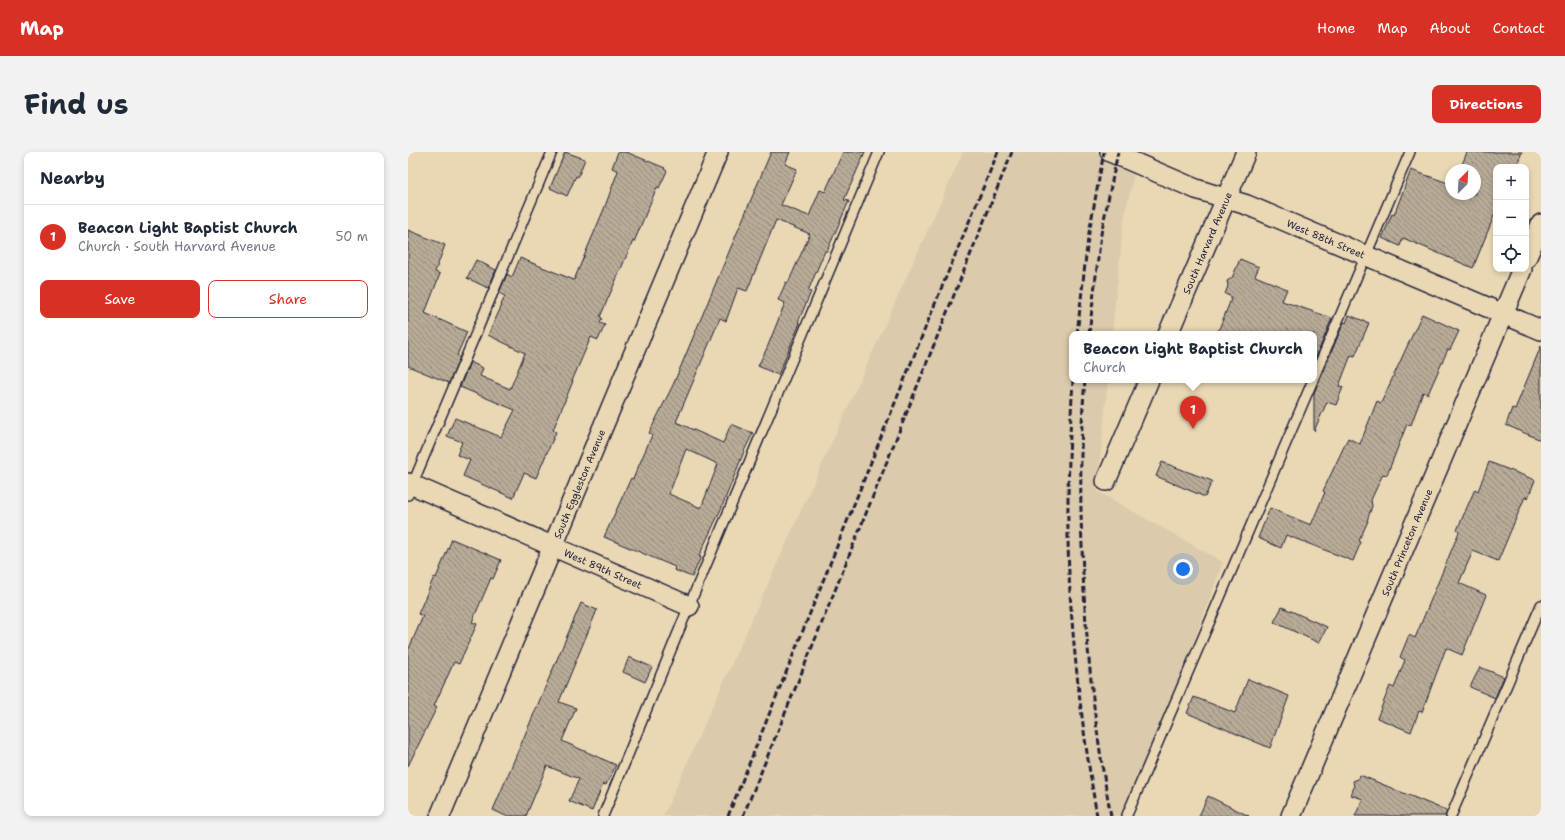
<!DOCTYPE html>
<meta charset="utf-8">
<style>
body{margin:0;font-family:"Shantell Sans",sans-serif;background:#f2f2f3;color:#1f2937}
.controls{position:absolute;right:12px;top:12px;display:grid;overflow:hidden;border-radius:8px;box-shadow:0 2px 6px #0003}
.controls button{width:36px;height:36px;display:grid;place-items:center;padding:0;border:0;border-bottom:1px solid #e0e1e3;background:#fff;color:#1f2937;font:20px sans-serif}
.compass{position:absolute;left:1037px;top:12px;width:36px;height:36px;border-radius:50%;background:#fff;box-shadow:0 2px 6px #0003;rotate:24deg}
.you{position:absolute;left:775px;top:417px;width:14px;height:14px;margin:-10px;border:3px solid #fff;border-radius:50%;background:#1a73e8;box-shadow:0 0 0 6px #1a73e833}
.badge{display:grid;place-items:center;width:26px;height:26px;border-radius:50%;background:#d93025;color:#fff;font-size:13px;font-weight:700}
.pin{position:absolute;translate:-50% -33px;filter:drop-shadow(0 1px 2px #0008)}
.pin::after{content:'';position:absolute;top:21px;width:14px;height:12px;background:inherit;clip-path:polygon(0 0,100% 0,50% 100%)}
.popup{position:absolute;left:661px;top:179px;width:248px;height:52px;box-sizing:border-box;display:grid;place-content:center;border-radius:8px;background:#fff;filter:drop-shadow(0 1px 3px #0005);font-size:13px;white-space:nowrap;color:#747a83}
.popup b{font-size:15px;color:#1f2937}
.popup::after{content:'';position:absolute;left:50%;top:100%;margin-left:-8px;border:8px solid transparent;border-top-color:#fff}
.list{margin:0;padding:0;list-style:none}
h2{display:flex;justify-content:space-between;align-items:center;height:52px;margin:0;padding:0 16px;font-size:17px}
h2 small{font-size:13px;font-weight:400;color:#747a83}
.list li{display:grid;grid-template-columns:26px 1fr auto;gap:12px;align-items:center;box-sizing:border-box;height:64px;padding:0 16px;border-top:1px solid #e0e1e3}
.list b{display:block;font-size:15px;white-space:nowrap}
.list p{margin:0;font-size:13px;white-space:nowrap;color:#747a83}
.list em{font-size:13px;font-style:normal;color:#747a83}
.actions{display:flex;gap:8px;padding:12px 16px}
.actions a{flex:1;padding:9px 0;border:1px solid #d93025;border-radius:8px;text-align:center;font-size:14px;color:#d93025}
.actions .main{background:#d93025;color:#fff}
.icon{flex:none;width:22px;height:22px;fill:none;stroke:currentColor;stroke-width:2;stroke-linecap:round;stroke-linejoin:round}
.map{position:relative;flex:none;width:1133px;height:664px;overflow:hidden;border-radius:8px}
header{display:flex;align-items:center;gap:24px;box-sizing:border-box;height:56px;padding:0 20px;background:#d93025;color:#fff}
header strong{font-size:19px}
nav{display:flex;gap:22px;margin-inline-start:auto;font-size:14px}
.intro{display:flex;align-items:center;justify-content:space-between;box-sizing:border-box;height:96px;padding:0 24px}
h1{margin:0;font-size:28px}
.button{padding:10px 18px;border-radius:8px;background:#d93025;color:#fff;font-size:14px;font-weight:700}
main{display:flex;gap:24px;padding:0 24px}
aside{flex:1;background:#fff;border-radius:8px;box-shadow:0 2px 6px #0003}
.map>svg:first-child{display:block}
.built{fill:#dbcaac}
.building{fill:url(#building-back-hatch);stroke:#22223b;fill-rule:evenodd}
.lines{fill:none;stroke-linecap:round;stroke-linejoin:round}
.lane-casing{stroke:#22223b;stroke-width:12}
.street-casing{stroke:#22223b;stroke-width:22}
.lane{stroke:#ead8b5;stroke-width:9}
.street{stroke:#ead8b5;stroke-width:19}
.rail{stroke:#22223b;stroke-width:3;stroke-dasharray:6 3;stroke-linecap:butt}
.labels{text-anchor:middle;dominant-baseline:central;stroke-width:3;stroke-linejoin:round;paint-order:stroke}
.street-label{font-size:10px;fill:#22223b;stroke:#ead8b5}
</style>
<header>
<strong>Map</strong>
<nav><a>Home</a><a>Map</a><a>About</a><a>Contact</a></nav>
</header>
<div class="intro"><h1>Find us</h1><a class="button">Directions</a></div>
<main>
<aside>
<h2>Nearby<small></small></h2>
<ul class="list">
<li><span class="badge">1</span><div><b>Beacon Light Baptist Church</b><p>Church · South Harvard Avenue</p></div><em>50 m</em></li>
</ul>
<div class="actions"><a class="main">Save</a><a>Share</a></div>
</aside>
<div class="map">
<svg width="1133" height="664" viewBox="0 0 1133 664">
<defs>
<pattern id="building-back-hatch" width="6" height="6" patternUnits="userSpaceOnUse"><rect width="6" height="6" fill="#b8ab97"/><path d="M-1 5l2 2M0 0l6 6M5-1l2 2" fill="none" stroke="#958b7c"/></pattern>
</defs>
<rect width="100%" height="100%" fill="#ead8b5"/>
<filter id="ink" filterUnits="userSpaceOnUse"><feTurbulence type="fractalNoise" baseFrequency=".025" numOctaves="2"/><feDisplacementMap in="SourceGraphic" scale="8" xChannelSelector="R" yChannelSelector="G"/><feConvolveMatrix kernelMatrix="1 2 1 2 8 2 1 2 1" color-interpolation-filters="sRGB"/></filter>
<g filter="url(#ink)">
<!-- built -->
<polygon class="built" points="555,0 731,0 716,67 704,182 664,182 664,228 700,228 689,339 815,410 722,664 255,664"/>
<!-- building -->
<g class="building">
<polygon points="157,0 177,7 170,25 168,24 159,44 142,36"/>
<polygon points="210,0 218,0 257,16 256,17 259,19 251,36 249,35 226,90 225,89 192,165 194,166 192,171 197,173 190,188 183,185 164,229 165,229 145,278 148,280 128,326 116,321 105,346 55,324 62,308 49,303 54,290 39,284 47,266 93,285 107,258 52,235 62,210 75,216 72,224 102,237 117,201 80,183 94,153 93,153 97,144 91,141 99,122 104,125 112,106 166,128 196,57 210,19 204,16"/>
<path d="M363,0H382L377,12L389,17L373,53L401,64L412,38L417,40L435,0H457L436,48L441,49L419,99H417L400,139L403,140L390,170L392,171L370,223L350,214L359,196L377,151L370,148L378,130L380,131L402,82L368,68L339,139L330,136L318,169L312,166L268,270L315,291L323,272L345,281L337,297L313,357L291,404L293,405L284,425L266,418L267,415L196,385L223,326L225,327L244,283L241,281L265,233ZM278,297L310,312L293,356L261,342Z"/>
<polygon points="1059,0 1114,0 1108,15 1088,15 1088,59 1065,116 995,86 992,94 974,86 984,62 986,63 1003,18 1043,32 1043,42 1067,42 1067,18 1052,18"/>
<polygon points="0,78 37,93 27,120 32,122 17,161 59,180 49,203 52,205 41,231 0,214"/>
<polygon points="832,107 851,115 847,124 879,137 874,149 924,166 906,210 906,182 809,182 824,145 817,142 820,134 819,129 824,126"/>
<polygon points="68,108 88,118 80,136 59,126"/>
<polygon points="1014,162 1051,179 1042,198 1040,197 1020,242 1015,240 1003,273 999,272 979,323 975,322 963,348 964,354 959,369 960,369 951,389 953,390 945,409 878,383 873,396 850,386 862,356 903,373 917,340 915,339 940,286 952,292 969,249 973,251"/>
<polygon points="941,163 961,171 947,204 943,203 931,234 935,235 928,253 919,250 906,279 906,241 936,170 938,171"/>
<polygon points="1133,194 1133,288 1098,273 1104,256 1107,257"/>
<polygon points="754,310 804,329 797,345 748,324"/>
<polygon points="1081,310 1127,328 1120,346 1117,345 1090,409 1065,399 1051,431 1078,443 1054,503 1038,496 1014,560 1011,559 1003,580 969,566 982,534 986,536 997,508 992,505 1001,483 1007,486 1051,380 1049,378 1067,337 1070,339"/>
<polygon points="44,387 93,408 85,427 83,426 64,470 69,472 51,512 46,510 26,554 29,555 0,614 0,499 15,464 10,462 26,425 28,426"/>
<polygon points="173,451 189,458 151,550 168,556 154,589 208,613 198,633 195,632 184,659 161,649 171,627 139,614 118,664 98,664 85,658"/>
<polygon points="874,455 919,475 911,491 866,470"/>
<polygon points="221,505 244,515 237,530 215,520"/>
<polygon points="1072,515 1096,525 1087,546 1062,535"/>
<polygon points="840,527 881,544 862,596 779,561 786,545 827,561"/>
<polygon points="952,623 1039,659 1037,664 947,664 955,647 943,643 946,635 945,629 950,627"/>
<polygon points="800,644 841,664 791,664"/>
</g>
<g class="lines">
<defs>
<g id="lane">
<polyline points="906,225 1002,0"/>
<polyline points="0,343 144,0"/>
<polyline points="719,663 905,228"/>
<polyline points="195,664 281,454 471,0"/>
<polyline points="1043,664 1133,453"/>
</g>
<g id="street">
<path id="s1" d="M702,0L788,37L839,53L1133,178"/>
<polyline points="1118,107 1133,72"/>
<path id="s2" d="M760,182L838,0"/>
<polyline points="698,329 741,228"/>
<path id="s3" d="M0,331L281,454"/>
<path id="s4" d="M32,664L310,0"/>
<path id="s5" d="M883,664L1114,117"/>
</g>
</defs>
<!-- lane casing -->
<use href="#lane" class="lane-casing"/>
<!-- street casing -->
<use href="#street" class="street-casing"/>
<!-- lane -->
<use href="#lane" class="lane"/>
<!-- street -->
<use href="#street" class="street"/>
<!-- rail -->
<g class="rail">
<polyline points="669,182 680,86 696,0"/>
<polyline points="681,182 693,82 710,0"/>
<path d="M665,228C660,308 657,388 664,468C669,534 678,599 689,664"/>
<path d="M677,228C672,284 672,339 674,395C677,486 686,575 703,664"/>
<polyline points="320,664 531,142 590,0"/>
<path d="M335,664C426,443 514,221 604,0"/>
</g>
</g>
</g>
<g class="labels">
<!-- street labels -->
<g class="street-label">
<text stroke="none"><textPath href="#s1" startOffset="233">West 88th Street</textPath></text>
<text stroke="none"><textPath href="#s2" startOffset="99">South Harvard Avenue</textPath></text>
<text stroke="none"><textPath href="#s4" startOffset="360">South Eggleston Avenue</textPath></text>
<text stroke="none"><textPath href="#s5" startOffset="297">South Princeton Avenue</textPath></text>
<text stroke="none"><textPath href="#s3" startOffset="213">West 89th Street</textPath></text>
</g>
</g>
</svg>
<div class="controls">
<button>+</button>
<button>−</button>
<button><svg class="icon" aria-label="locate" viewBox="0 0 24 24"><circle cx="12" cy="12" r="6"/><path d="M12 2v4M12 18v4M2 12h4M18 12h4"/></svg></button>
</div>
<svg class="compass" viewBox="-18 -18 36 36"><path d="M0-13l5 13h-10z" fill="#e53935"/><path d="M0 13l5-13h-10z" fill="#747a83"/></svg>
<div class="you"></div>
<div class="pin badge" style="left:785px;top:277px">1</div>
<div class="popup"><b>Beacon Light Baptist Church</b>Church</div>
</div>
</main>
